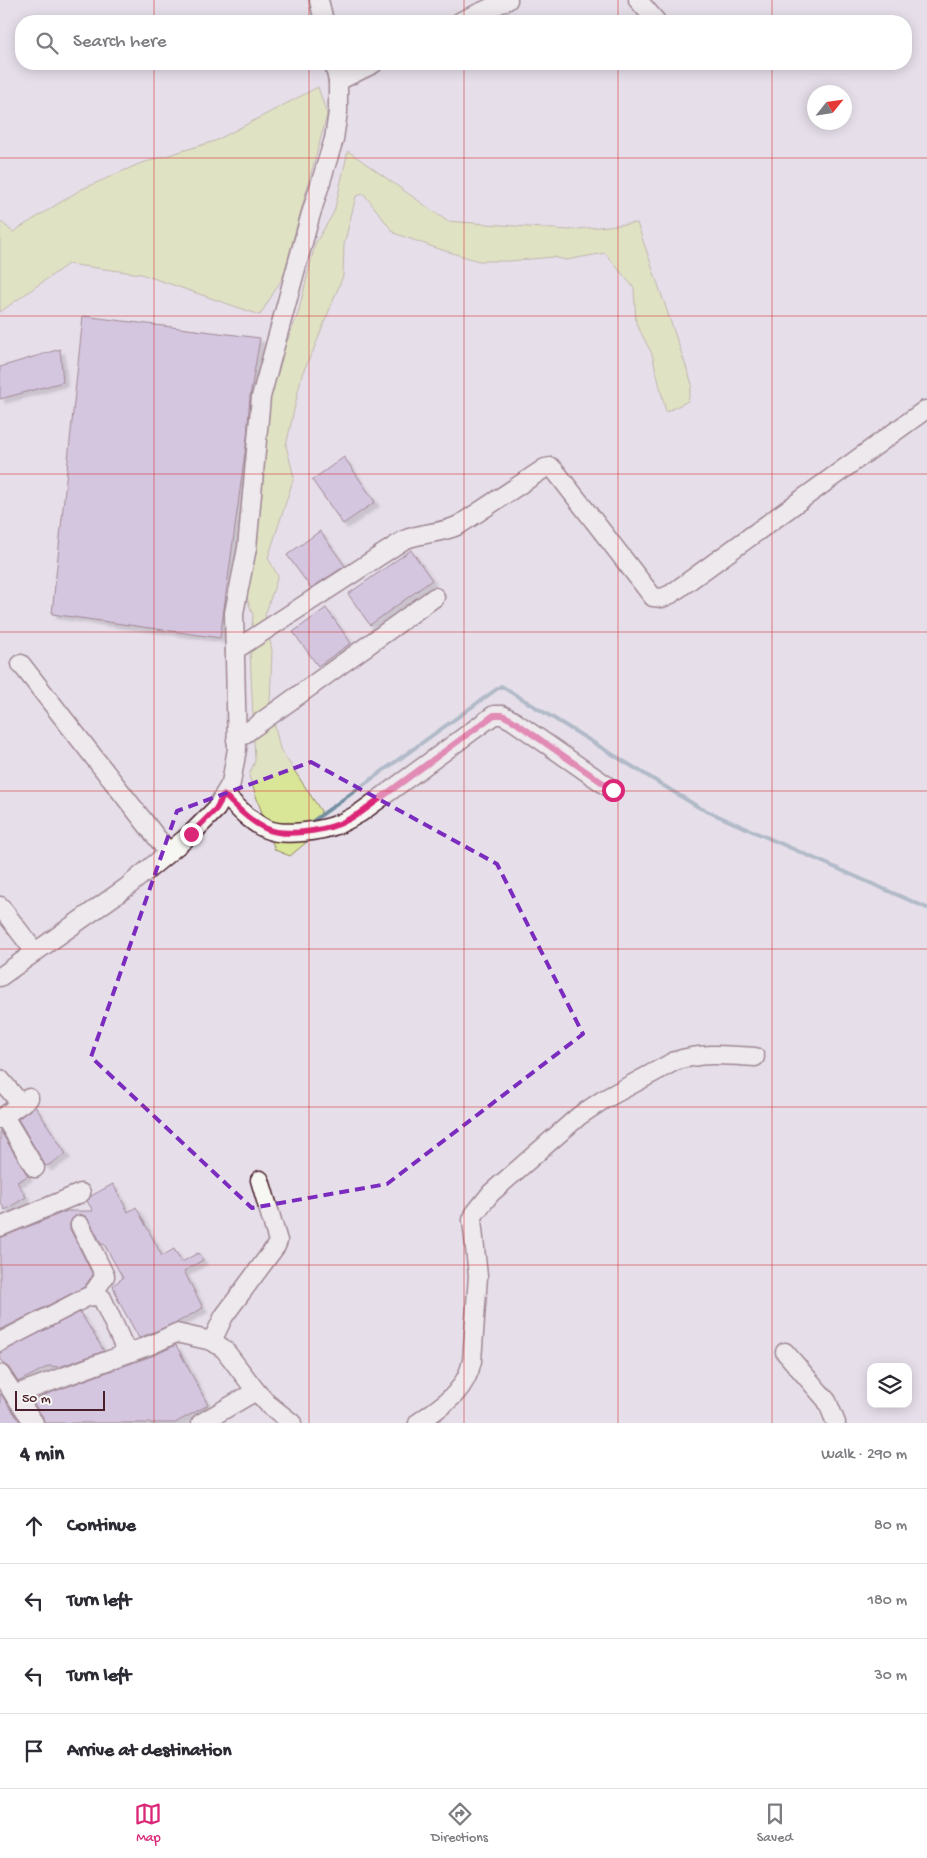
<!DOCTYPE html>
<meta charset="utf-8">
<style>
body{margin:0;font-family:"Gochi Hand",sans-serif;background:#f7f7f7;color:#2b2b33}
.controls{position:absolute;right:15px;bottom:15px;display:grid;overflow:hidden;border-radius:10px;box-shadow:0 2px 12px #0003}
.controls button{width:45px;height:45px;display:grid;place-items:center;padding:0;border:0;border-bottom:1px solid #e1e1e2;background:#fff;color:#2b2b33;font:25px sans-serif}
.compass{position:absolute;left:807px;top:85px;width:45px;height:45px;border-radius:50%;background:#fff;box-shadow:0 2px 12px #0003;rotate:60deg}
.scale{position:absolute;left:15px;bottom:12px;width:90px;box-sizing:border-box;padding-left:5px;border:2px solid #4a1f2b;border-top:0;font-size:14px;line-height:18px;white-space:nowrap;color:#4a1f2b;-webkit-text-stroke:4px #f6f6f2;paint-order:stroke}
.stop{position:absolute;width:15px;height:15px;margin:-11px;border:4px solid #db2777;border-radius:50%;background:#fff}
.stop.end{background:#db2777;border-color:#fff;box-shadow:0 1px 5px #0008}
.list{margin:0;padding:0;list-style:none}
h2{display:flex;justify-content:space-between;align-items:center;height:65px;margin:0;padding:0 20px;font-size:21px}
h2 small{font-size:16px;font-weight:400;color:#7c7c81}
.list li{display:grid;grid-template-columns:32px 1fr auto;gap:15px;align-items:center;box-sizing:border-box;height:75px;padding:0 20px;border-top:1px solid #e1e1e2}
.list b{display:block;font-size:19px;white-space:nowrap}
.list em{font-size:16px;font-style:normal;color:#7c7c81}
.icon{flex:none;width:28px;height:28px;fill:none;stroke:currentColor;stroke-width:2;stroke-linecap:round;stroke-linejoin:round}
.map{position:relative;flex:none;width:927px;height:1423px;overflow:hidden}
.search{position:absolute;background:#fff;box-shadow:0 2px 12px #0003;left:15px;right:15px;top:15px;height:55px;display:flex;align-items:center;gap:12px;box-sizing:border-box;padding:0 18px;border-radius:20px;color:#7c7c81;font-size:19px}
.sheet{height:365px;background:#fff}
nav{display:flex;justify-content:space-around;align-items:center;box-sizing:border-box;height:70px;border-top:1px solid #e1e1e2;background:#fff;font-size:14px;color:#7c7c81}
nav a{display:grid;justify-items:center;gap:2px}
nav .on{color:#db2777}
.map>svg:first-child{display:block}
.green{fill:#d9e698;stroke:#928262}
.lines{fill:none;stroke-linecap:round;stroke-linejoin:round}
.stream{stroke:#738fa1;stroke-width:4}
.building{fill:#c1a8d6;stroke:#4a1f2b;filter:url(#shadow)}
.minor-casing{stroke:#4a1f2b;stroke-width:21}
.minor{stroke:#f6f6f2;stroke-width:18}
.route{stroke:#db2777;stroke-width:6}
.marked{fill:none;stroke:#7b2cbf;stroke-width:4;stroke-dasharray:10 6;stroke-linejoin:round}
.grid{fill:none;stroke:#d62828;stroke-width:1;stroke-opacity:0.55}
</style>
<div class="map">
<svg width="927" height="1423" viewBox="0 0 927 1423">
<defs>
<filter id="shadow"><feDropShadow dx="4.5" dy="4.5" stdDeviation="1" flood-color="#0004"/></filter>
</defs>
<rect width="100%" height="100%" fill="#e6dfea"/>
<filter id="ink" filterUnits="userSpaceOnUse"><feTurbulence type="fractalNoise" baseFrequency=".02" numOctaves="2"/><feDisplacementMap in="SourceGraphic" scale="10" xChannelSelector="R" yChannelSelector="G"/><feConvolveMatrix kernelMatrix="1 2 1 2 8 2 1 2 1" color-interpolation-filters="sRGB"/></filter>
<g filter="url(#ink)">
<!-- green -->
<g class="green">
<polygon points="318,87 327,115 283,277 260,315 141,274 68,264 0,312 0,221 13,232 80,190 139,164 215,141"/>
<polygon points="348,151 447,221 569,230 637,223 692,384 688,401 666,412 652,354 636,323 634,288 605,253 566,260 553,257 509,261 479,261 439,249 394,233 364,194 356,196 344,245 343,276 313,351 302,374 286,446 294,477 268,558 278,576 265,615 272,651 270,703 280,749 321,811 315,835 290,856 275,850 249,776 255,761 250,652 253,615 244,590 263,433 276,369 298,314 315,244 334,212"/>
</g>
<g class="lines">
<!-- stream -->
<polyline class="stream" points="313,821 501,686 700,808 927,908"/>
</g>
<!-- building -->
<g class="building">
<polygon points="83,316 260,338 250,396 247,438 220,638 52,614"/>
<polygon points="60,349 63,382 0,399 0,367"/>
<polygon points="344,457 375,502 343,524 312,480"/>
<polygon points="320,531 345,566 311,588 287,555"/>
<polygon points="411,550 432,580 370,625 348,594"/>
<polygon points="326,608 351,643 318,666 293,632"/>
<polygon points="35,1106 66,1154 47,1166 45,1165 18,1119"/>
<polygon points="0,1130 28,1176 17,1182 26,1197 5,1210 0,1201"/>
<polygon points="113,1184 128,1212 136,1207 162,1256 174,1249 182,1262 198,1253 203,1260 184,1271 203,1308 176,1323 139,1338 118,1300 113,1285 123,1278 104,1244 102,1245 89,1220 85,1216 80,1214 72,1219 70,1224 70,1229 93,1275 84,1287 0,1330 0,1238 67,1211 93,1211 87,1201 91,1196"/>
<polygon points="80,1312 104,1351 59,1367 49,1366 18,1382 9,1368 0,1360 0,1353"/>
<polygon points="176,1345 208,1405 175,1423 44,1423 43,1417 32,1401 47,1394 157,1354"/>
<polygon points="0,1393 4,1399 21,1423 0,1423"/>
</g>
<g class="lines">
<defs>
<g id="minor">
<polyline points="319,0 324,21"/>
<polyline points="638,0 656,21"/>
<polyline points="461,21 508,0"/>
<polyline points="338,81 373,64"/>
<path d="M235,650L404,540C422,532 441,534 459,525L545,468L551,467L556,472L653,597L662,598L671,594L925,410"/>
<polyline points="21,664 168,852"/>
<polyline points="236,740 435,597"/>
<path d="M224,795C237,806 250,822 266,829C284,837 322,831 339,824C346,821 353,817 360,813L494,715H502L512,720L613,790"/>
<polyline points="0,906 35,952"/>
<polyline points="0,977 127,887 191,834 216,809 231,783 237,749 234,613 247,548 261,397 310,217 334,139 338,112 338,81 334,64"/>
<polyline points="0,1079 21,1104"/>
<polyline points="4,1116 35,1168"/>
<polyline points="0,1119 29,1098"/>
<polyline points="80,1225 105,1276 91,1296"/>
<polyline points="0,1227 81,1193"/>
<polyline points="212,1341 224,1316 276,1246 278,1241 260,1180"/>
<polyline points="0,1342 87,1297 96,1296 102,1298 127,1353"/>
<polyline points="785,1352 827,1401 836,1423"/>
<polyline points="0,1374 34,1423"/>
<polyline points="14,1395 153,1344 176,1333 212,1341 224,1349 256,1391 268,1404 292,1423"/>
<polyline points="201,1423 256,1391"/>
<path d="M418,1423C444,1404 465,1393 472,1361L478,1276L472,1220L475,1213L491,1193L579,1116L603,1100L675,1061C702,1052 727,1055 755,1057"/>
</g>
</defs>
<!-- minor casing -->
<use href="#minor" class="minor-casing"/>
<!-- minor -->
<use href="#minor" class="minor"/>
</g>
</g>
<g class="lines" filter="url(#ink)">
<!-- route -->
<path class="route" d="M191,834L216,809L224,795C237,807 250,822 267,829C284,837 321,831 339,824C346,821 353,817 360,813L494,715H502L512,720L613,790"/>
</g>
<!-- marked area -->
<path d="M0 0H927V1423H0ZM311,762L497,864L583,1034L387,1184L252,1208L91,1057L177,811Z" fill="#e6dfea" fill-opacity=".55" fill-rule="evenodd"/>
<path class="marked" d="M311,762L497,864L583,1034L387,1184L252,1208L91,1057L177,811Z"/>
<!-- grid -->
<path class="grid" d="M154,0V21M309,0V21M464,0V21M618,0V21M772,0V21M154,64V1423M309,64V1423M464,64V1423M618,64V1423M772,64V1423M0,158H927M0,316H927M0,474H927M0,632H927M0,791H927M0,949H927M0,1107H927M0,1265H927"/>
</svg>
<div class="controls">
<button><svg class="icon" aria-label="layers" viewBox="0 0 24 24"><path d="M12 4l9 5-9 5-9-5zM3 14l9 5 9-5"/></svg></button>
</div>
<svg class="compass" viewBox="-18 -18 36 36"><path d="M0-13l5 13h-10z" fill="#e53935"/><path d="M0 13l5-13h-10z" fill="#7c7c81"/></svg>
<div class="scale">50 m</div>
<div class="stop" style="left:613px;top:790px"></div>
<div class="stop end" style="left:191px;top:834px"></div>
<div class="search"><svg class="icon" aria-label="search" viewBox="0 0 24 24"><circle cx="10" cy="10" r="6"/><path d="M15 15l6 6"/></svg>Search here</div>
</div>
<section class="sheet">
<h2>4 min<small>Walk · 290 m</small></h2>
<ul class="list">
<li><svg class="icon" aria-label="ahead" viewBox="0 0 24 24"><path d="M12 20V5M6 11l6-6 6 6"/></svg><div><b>Continue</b></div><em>80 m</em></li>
<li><svg class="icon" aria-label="left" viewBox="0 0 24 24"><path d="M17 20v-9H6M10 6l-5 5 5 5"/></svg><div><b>Turn left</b></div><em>180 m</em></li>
<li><svg class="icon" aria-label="left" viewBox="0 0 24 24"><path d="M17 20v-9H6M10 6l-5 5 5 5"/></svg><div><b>Turn left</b></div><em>30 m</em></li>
<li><svg class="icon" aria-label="arrive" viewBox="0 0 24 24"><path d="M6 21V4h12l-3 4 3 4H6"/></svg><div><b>Arrive at destination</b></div></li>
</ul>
</section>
<nav>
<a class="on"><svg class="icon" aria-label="map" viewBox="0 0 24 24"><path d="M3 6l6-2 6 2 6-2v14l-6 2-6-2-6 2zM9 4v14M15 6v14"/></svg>Map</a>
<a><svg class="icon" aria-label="directions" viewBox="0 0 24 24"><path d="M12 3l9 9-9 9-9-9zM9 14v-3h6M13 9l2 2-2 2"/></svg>Directions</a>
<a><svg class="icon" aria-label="saved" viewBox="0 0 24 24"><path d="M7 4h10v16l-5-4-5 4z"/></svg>Saved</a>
</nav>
